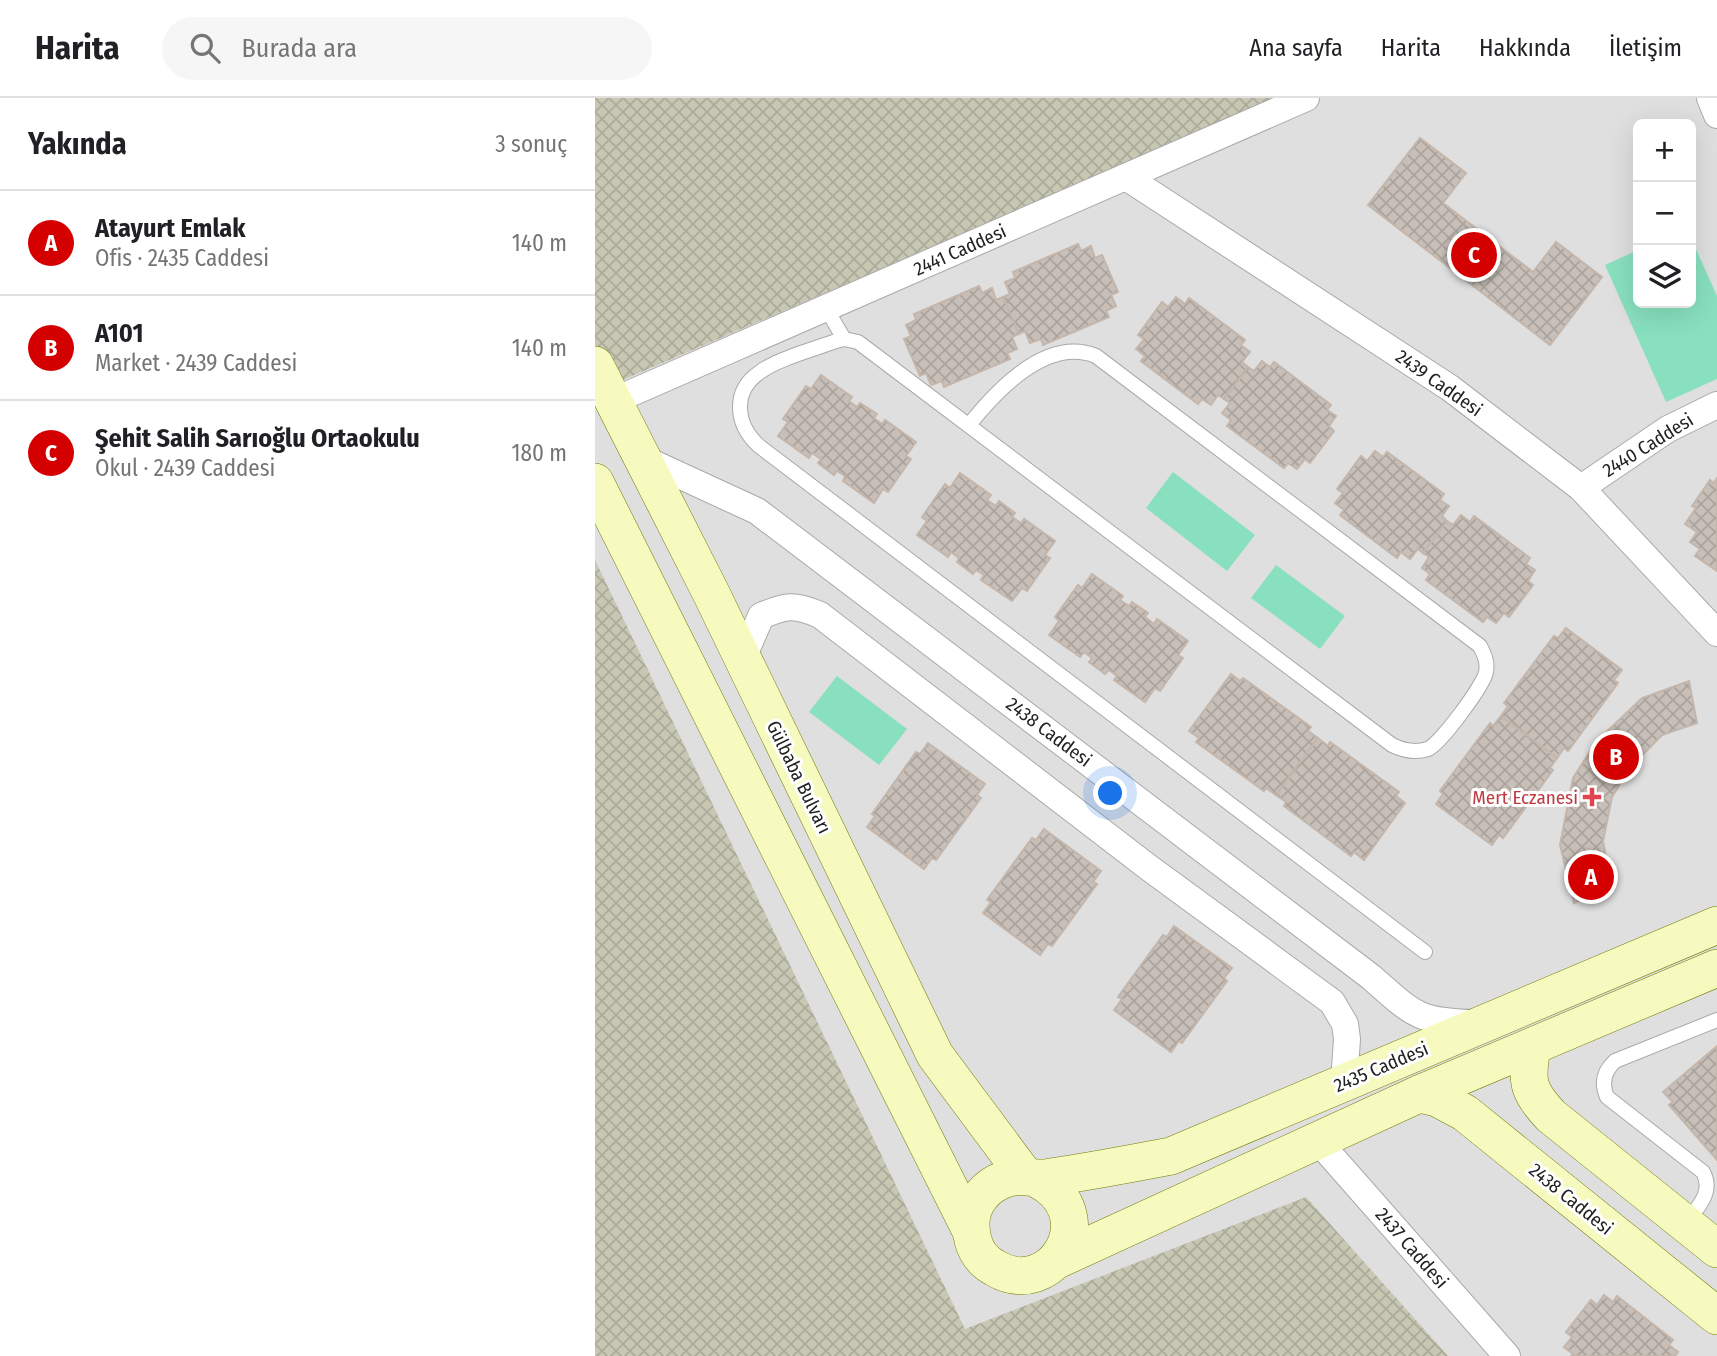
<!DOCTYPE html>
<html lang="tr">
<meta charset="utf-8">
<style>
body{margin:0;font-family:"Fira Sans Condensed",sans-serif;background:#f6f6f6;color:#202124}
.controls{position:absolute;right:21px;top:21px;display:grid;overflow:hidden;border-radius:10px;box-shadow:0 7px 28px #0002}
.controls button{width:63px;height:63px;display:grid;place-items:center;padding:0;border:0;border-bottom:2px solid #e0e0e0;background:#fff;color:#202124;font:35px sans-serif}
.you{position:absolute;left:516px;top:696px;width:24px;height:24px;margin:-18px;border:5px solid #fff;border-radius:50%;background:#1a73e8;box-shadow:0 0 0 10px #1a73e833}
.badge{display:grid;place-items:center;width:46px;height:46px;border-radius:50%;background:#d40000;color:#fff;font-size:23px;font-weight:700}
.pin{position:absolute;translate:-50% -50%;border:4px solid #fff;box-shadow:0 2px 7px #0006}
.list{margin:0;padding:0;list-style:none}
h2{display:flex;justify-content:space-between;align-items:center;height:91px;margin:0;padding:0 28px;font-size:30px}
h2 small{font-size:23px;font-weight:400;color:#757577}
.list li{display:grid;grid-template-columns:46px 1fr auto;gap:21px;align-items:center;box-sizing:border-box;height:105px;padding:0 28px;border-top:2px solid #e0e0e0}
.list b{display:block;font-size:26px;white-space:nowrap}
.list p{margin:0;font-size:23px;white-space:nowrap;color:#757577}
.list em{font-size:23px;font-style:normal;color:#757577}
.icon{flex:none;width:38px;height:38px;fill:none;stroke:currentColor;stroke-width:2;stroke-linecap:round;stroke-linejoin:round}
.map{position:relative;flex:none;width:1122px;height:1258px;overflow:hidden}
header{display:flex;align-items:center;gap:42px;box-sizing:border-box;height:98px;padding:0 35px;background:#fff;border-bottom:2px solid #e0e0e0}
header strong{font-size:33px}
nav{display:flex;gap:38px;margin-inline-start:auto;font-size:24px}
.search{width:490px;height:63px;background:#f6f6f6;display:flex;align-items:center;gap:18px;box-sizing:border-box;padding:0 24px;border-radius:38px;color:#757577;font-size:26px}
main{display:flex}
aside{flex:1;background:#fff}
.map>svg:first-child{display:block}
.residential{fill:#e0dfdf;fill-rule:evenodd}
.construction{fill:url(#construction-cross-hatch)}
.pitch{fill:#88e0be}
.building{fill:url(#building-cross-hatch);stroke:#c4b6ab;stroke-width:2}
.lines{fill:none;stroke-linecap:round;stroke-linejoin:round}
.lane-casing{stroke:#a9a9a9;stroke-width:16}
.street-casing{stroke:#a9a9a9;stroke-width:28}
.secondary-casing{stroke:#707d05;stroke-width:38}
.lane{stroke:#fff;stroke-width:14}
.street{stroke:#fff;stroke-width:26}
.secondary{stroke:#f7fabf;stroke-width:37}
.health-dot{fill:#e0444e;stroke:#fff;stroke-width:2.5}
.labels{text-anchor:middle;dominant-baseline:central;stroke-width:6;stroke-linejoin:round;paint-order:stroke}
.street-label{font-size:19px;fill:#222;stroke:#fff}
.health-label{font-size:19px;fill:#be3a42;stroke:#fff;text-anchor:end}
</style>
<header>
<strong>Harita</strong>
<div class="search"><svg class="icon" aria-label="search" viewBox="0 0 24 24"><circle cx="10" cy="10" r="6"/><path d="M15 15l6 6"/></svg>Burada ara</div>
<nav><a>Ana sayfa</a><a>Harita</a><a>Hakkında</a><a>İletişim</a></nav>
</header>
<main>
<aside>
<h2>Yakında<small>3 sonuç</small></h2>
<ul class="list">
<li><span class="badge">A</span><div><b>Atayurt Emlak</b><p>Ofis · 2435 Caddesi</p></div><em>140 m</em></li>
<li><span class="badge">B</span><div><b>A101</b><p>Market · 2439 Caddesi</p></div><em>140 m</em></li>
<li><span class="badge">C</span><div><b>Şehit Salih Sarıoğlu Ortaokulu</b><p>Okul · 2439 Caddesi</p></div><em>180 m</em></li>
</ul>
</aside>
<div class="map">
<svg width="1122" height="1258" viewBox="0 0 1122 1258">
<defs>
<pattern id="construction-cross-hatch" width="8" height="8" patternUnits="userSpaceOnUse" patternTransform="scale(1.75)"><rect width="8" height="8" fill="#c7c7b4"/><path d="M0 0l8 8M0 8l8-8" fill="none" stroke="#abab9a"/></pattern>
<pattern id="building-cross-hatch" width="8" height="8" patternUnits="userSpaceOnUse" patternTransform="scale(1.75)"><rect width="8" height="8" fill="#c7bfb8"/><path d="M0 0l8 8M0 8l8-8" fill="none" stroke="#aba49e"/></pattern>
</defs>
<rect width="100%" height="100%" fill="#f2efe9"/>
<!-- residential -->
<path class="residential" d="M0,0H1122V1258H0ZM1043,26H1096V205H1043Z"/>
<!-- construction -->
<g class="construction">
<polygon points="0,0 683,0 0,294"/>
<polygon points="0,462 370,1231 711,1099 853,1258 0,1258"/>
</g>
<!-- pitch -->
<g class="pitch">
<polygon points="1096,140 1122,198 1122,281 1071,304 1010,167 1043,152 1043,205 1096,205"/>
<polygon points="578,374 660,437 632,473 551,410"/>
<polygon points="681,467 750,518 725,551 656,500"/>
<polygon points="242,578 312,631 284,667 214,614"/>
</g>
<!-- building -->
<g class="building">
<polygon points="825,40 871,75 848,105 938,174 961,144 1007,179 955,247 773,107"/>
<polygon points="483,146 486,153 496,148 500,160 507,157 523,194 516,197 521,208 511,213 514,219 448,247 446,241 435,245 430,233 424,236 408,199 415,196 410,184 420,180 418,174"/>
<polygon points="384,188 387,195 397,190 401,202 408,199 424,236 417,239 422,251 412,255 415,261 349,289 347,283 336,287 331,275 325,278 309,241 316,238 311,227 321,222 319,216"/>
<polygon points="581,199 590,206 594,200 650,242 646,247 655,254 647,264 653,269 629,301 623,297 616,307 607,301 603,306 546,263 550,258 541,251 549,241 543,237 567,204 573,209"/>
<polygon points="667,263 675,269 679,264 736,307 732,312 741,318 734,328 739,333 715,365 710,361 702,371 693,365 689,370 632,328 636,322 627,315 635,305 629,301 653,269 659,273"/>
<polygon points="226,277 257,299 254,303 262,309 265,305 282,316 279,320 287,326 290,322 321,344 311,358 316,361 293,394 288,391 279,405 248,383 250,378 242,373 239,377 223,365 226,361 217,355 214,360 183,338 193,324 188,321 211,288 216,291"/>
<polygon points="780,353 788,359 792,354 849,396 845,402 854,408 847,418 852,423 828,455 823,451 815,461 806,454 802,460 745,417 749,412 740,405 748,395 742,391 766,358 772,363"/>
<polygon points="365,375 396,397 392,402 401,408 404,403 420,415 417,419 426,425 429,421 460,443 450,457 455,460 432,493 427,490 417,503 386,482 389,477 381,472 378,476 362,464 364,460 356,454 353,459 322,437 332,423 327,419 350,386 355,390"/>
<polygon points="1122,380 1122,473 1100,458 1105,451 1095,444 1102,434 1090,426 1101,410 1097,408 1115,382 1119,385"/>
<polygon points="866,417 875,424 879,418 935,460 931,466 940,472 933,483 938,487 914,519 909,515 901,525 892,519 888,524 831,482 835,476 827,470 834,459 828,455 852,423 858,427"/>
<polygon points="497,476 528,498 525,502 534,508 537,504 553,515 550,519 559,526 562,521 593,543 583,557 588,560 565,593 560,590 550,604 519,582 522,578 514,572 510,576 494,564 497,560 489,554 485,559 454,537 464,523 460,519 483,487 487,490"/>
<polygon points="971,530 1027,572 1019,582 1023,585 973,653 969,650 962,660 906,618 913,608 909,605 959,538 963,540"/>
<polygon points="636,576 645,583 648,580 716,629 713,633 723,640 681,697 671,690 669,693 601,644 604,640 594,633"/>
<polygon points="1094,583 1102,625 1067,637 1034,671 1017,699 1008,743 1016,788 979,805 965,747 978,680 1001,644 1047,600"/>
<polygon points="906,618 962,660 955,670 958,672 908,740 904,737 897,747 841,706 848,696 845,693 895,625 898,628"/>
<polygon points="723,640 733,648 735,644 804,694 801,698 810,705 769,762 759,754 756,758 689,708 691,704 681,697"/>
<polygon points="333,645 390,686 382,697 386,700 341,762 337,760 329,771 272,729 280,718 277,716 321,654 325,656"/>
<polygon points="449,731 506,773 498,784 502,786 457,848 453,846 445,857 388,815 396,804 392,802 437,740 441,742"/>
<polygon points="579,828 637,870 629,880 632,883 587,945 584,943 576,954 519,912 527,901 523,899 568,837 572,839"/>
<polygon points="1122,948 1122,1062 1074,1007 1078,1004 1068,994"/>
<polygon points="1009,1197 1018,1204 1022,1198 1078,1242 1074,1247 1083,1254 1080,1258 976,1258 978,1256 969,1249 977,1239 971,1234 996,1202 1002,1207"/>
</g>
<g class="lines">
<defs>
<g id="lane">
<polyline points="231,210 249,241"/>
<path d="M374,327C401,293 452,238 501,258L885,548C889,556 893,564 891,574C889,587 845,646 833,651C820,655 809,653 797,647L263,244L249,241L241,243C220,251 182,261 165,274C137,293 140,326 164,348L830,854"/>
<path d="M1091,1125C1103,1109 1119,1094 1108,1074L1012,999C1006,985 1009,973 1020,963L1122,922"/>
</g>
<g id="street">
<polyline points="1115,0 1122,17"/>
<polyline points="531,79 855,290 986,390 1122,535"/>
<polyline points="18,303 711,0"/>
<path d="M47,360L162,413L776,879C819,917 823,924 882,925"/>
<polyline points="986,390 1073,331 1122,307"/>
<path d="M147,562L166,518C191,507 200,506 225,517L553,769L737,904L750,926L752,941L749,985"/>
<polyline points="723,1043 912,1258"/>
</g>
<g id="secondary">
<polyline points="0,267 116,495 340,957 430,1078"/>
<polyline points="0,384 376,1133"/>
<path d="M937,949C931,983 932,992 956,1018L1122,1151"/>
<polyline points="824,996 842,1000 870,1015 1122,1218"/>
<path d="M442,1081C511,1116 457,1204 400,1170C389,1164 381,1154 378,1142C374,1126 376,1109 387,1097C394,1088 403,1083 414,1080C426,1076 438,1081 450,1080C493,1074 534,1066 576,1058L1122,827"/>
<polyline points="460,1163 824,996 1122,870"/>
</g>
</defs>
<!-- lane casing -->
<use href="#lane" class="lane-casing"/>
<!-- street casing -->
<use href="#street" class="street-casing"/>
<!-- secondary casing -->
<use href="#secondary" class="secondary-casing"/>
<!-- lane -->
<use href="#lane" class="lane"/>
<!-- street -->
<use href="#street" class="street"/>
<!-- secondary -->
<use href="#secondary" class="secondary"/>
</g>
<!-- markers -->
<path class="health-dot" d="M993.5 688.5h7v7h7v7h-7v7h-7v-7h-7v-7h7z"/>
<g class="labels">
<!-- street labels -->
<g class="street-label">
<text transform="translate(365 152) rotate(-24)">2441 Caddesi</text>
<text transform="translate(844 285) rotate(35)">2439 Caddesi</text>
<text transform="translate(1053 347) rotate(-32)">2440 Caddesi</text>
<text transform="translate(454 634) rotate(37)">2438 Caddesi</text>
<text transform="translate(204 679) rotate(64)">Gülbaba Bulvarı</text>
<text transform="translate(786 969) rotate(-23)">2435 Caddesi</text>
<text transform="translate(976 1101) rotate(39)">2438 Caddesi</text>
<text transform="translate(817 1150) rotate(49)">2437 Caddesi</text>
</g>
<!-- health labels -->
<g class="health-label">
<text x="983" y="699">Mert Eczanesi</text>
</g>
</g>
</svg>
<div class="controls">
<button>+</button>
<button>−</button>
<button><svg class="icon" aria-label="layers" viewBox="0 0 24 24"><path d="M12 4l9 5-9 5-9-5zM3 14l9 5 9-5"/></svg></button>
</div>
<div class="you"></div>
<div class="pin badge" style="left:996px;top:779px">A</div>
<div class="pin badge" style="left:1021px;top:659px">B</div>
<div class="pin badge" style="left:879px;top:157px">C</div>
</div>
</main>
